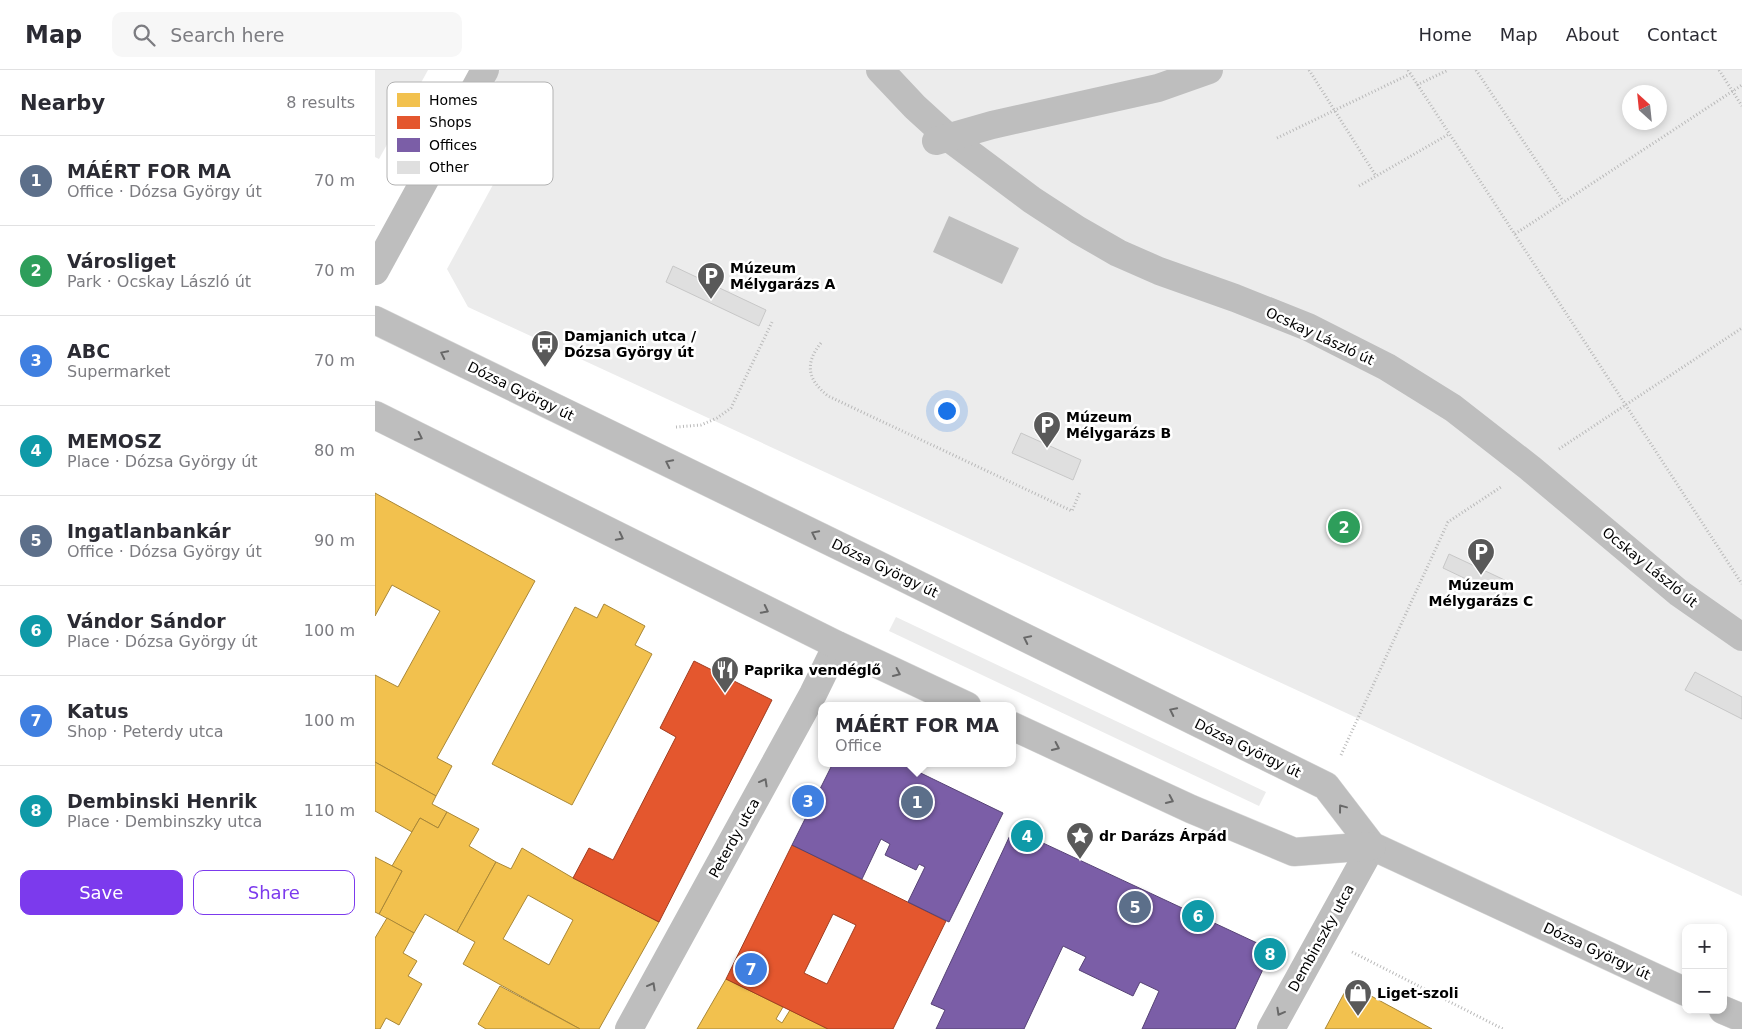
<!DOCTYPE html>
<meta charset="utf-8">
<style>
body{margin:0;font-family:"DejaVu Sans",sans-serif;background:#f7f7f7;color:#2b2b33}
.controls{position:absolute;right:15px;bottom:15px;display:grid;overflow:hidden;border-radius:10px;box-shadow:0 2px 8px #0003}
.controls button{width:45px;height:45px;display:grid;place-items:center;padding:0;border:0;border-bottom:1px solid #e1e1e2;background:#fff;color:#2b2b33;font:25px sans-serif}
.compass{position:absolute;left:1247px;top:15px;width:45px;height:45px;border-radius:50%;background:#fff;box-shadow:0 2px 8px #0003;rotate:333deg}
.you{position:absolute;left:571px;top:340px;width:18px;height:18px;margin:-12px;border:4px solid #fff;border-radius:50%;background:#1a73e8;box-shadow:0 0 0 8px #1a73e833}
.badge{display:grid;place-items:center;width:32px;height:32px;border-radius:50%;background:#7c3aed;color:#fff;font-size:16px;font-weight:700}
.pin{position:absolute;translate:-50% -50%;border:2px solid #fff;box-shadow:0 1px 5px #0006}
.popup{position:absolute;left:443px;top:632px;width:198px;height:65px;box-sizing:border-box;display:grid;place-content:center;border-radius:10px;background:#fff;filter:drop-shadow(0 1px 4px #0005);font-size:16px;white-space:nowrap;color:#7c7c81}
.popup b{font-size:19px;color:#2b2b33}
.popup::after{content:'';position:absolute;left:50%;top:100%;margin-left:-10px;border:10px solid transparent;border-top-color:#fff}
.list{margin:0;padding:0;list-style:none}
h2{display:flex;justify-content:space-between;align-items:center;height:65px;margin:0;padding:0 20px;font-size:21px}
h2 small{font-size:16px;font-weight:400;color:#7c7c81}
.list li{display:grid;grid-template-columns:32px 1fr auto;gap:15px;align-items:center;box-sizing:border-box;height:90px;padding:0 20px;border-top:1px solid #e1e1e2}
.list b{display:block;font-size:19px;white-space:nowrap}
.list p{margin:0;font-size:16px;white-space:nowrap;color:#7c7c81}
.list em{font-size:16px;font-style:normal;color:#7c7c81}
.actions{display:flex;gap:10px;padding:15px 20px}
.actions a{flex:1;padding:11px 0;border:1px solid #7c3aed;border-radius:10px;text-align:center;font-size:18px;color:#7c3aed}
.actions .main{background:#7c3aed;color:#fff}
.icon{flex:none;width:28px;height:28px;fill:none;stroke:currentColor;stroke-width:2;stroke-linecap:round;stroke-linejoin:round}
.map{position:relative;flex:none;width:1367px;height:959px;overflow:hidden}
header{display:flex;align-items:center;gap:30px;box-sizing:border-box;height:70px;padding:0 25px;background:#fff;border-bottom:1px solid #e1e1e2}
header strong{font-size:24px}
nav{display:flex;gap:28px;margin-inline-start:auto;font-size:18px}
.search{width:350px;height:45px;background:#f7f7f7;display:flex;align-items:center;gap:12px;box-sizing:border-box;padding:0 18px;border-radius:10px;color:#7c7c81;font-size:19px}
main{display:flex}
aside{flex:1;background:#fff}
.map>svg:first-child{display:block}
.green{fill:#ececec;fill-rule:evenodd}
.water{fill:#bfbfbf}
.homes{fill:#f2c14e;stroke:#a98737;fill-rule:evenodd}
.shops{fill:#e4572e;stroke:#a03d20;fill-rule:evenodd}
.offices{fill:#7b5ea7;stroke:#564275}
.building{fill:#dfdfdf;stroke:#c7c7c7}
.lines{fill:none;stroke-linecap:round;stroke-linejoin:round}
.major-casing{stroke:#dbdbdb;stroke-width:29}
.path{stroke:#b9b9b9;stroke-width:3;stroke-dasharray:1 2.5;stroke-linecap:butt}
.minor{stroke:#bebebe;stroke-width:28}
.major{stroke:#bebebe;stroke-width:28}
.oneway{stroke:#686868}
.labels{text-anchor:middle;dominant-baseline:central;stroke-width:5;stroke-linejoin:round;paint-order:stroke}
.poi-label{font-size:14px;font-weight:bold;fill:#000;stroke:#fff;text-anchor:start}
.street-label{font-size:14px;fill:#000;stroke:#fff}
.key{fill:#fff;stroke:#b2b2b2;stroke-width:1}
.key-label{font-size:14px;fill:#000}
</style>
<header>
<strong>Map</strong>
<div class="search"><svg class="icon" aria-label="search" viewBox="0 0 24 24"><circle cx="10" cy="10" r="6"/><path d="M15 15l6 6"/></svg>Search here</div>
<nav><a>Home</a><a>Map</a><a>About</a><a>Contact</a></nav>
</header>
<main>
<aside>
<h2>Nearby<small>8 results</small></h2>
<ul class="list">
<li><span class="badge" style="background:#5c6f8a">1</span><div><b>MÁÉRT FOR MA</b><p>Office · Dózsa György út</p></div><em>70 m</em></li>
<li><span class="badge" style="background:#2e9e5b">2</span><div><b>Városliget</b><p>Park · Ocskay László út</p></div><em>70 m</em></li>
<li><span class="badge" style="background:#3f7fe0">3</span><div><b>ABC</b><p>Supermarket</p></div><em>70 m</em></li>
<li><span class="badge" style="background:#0f9aa8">4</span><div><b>MEMOSZ</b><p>Place · Dózsa György út</p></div><em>80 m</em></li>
<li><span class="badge" style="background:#5c6f8a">5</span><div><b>Ingatlanbankár</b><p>Office · Dózsa György út</p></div><em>90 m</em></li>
<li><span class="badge" style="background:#0f9aa8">6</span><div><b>Vándor Sándor</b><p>Place · Dózsa György út</p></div><em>100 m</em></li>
<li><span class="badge" style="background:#3f7fe0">7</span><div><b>Katus</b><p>Shop · Peterdy utca</p></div><em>100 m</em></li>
<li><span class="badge" style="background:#0f9aa8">8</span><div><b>Dembinski Henrik</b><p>Place · Dembinszky utca</p></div><em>110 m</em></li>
</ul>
<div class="actions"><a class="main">Save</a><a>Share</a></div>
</aside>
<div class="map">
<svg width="1367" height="959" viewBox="0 0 1367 959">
<rect width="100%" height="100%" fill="#fff"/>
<!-- green -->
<g class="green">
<polygon points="0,0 53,0 4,89 0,87"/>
<path d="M104,0H1367V826L93,237L72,199L161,36L150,31ZM1254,22H1284V52H1254Z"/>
<polygon points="521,547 891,722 884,736 514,561"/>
</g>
<!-- water -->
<polygon class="water" points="574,146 644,178 627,214 558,182"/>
<!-- homes -->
<g class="homes">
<polygon points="0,423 160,511 62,688 77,696 61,726 0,692 0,605 23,617 65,541 17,515 0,546"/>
<polygon points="229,534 270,556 260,575 277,584 197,735 117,694 200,537 222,548"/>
<polygon points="0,692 61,726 57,734 72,742 63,758 45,748 37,762 0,741"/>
<polygon points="72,742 104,759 94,776 121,792 82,862 50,844 39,863 4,844 27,801 17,796 45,748 63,758"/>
<path d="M147,778L198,808L284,852L224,959H205L88,894L100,872L82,862L121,792L136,799ZM153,825L198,850L174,895L128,869Z"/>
<polygon points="0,787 27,801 4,844 0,842"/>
<polygon points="12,848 39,863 28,883 42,891 33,906 47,914 24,955 11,948 5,959 0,959 0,868"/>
<polygon points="351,909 408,937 401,949 407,953 415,940 453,959 322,959"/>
<polygon points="974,914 1057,959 950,959"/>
<polygon points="125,916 205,959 111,959 103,954"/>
</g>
<!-- shops -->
<g class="shops">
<polygon points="319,591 397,630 284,852 198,808 214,778 238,790 301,667 285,658"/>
<path d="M417,775L571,851L518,959H453L351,909ZM458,844L481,855L452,914L429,903Z"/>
</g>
<!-- offices -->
<g class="offices">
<polygon points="458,693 525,693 628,743 574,852 533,832 550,797 544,794 541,800 510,785 515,774 506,769 487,809 417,775"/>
<polygon points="638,759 897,880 860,959 767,959 784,921 765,912 758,926 704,900 711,887 688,876 649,959 561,959 570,940 556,934"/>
</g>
<!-- building -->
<g class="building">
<polygon points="298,196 391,240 384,256 291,212"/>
<polygon points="646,363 706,390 698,410 637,383"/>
<polygon points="1074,484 1136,513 1129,527 1068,498"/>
<polygon points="1320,602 1367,627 1367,649 1310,620"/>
</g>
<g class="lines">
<defs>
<g id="major">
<polyline points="0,250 499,493 951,716 997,776 1311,922"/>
<polyline points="0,345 462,575 592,636"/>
<polyline points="637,656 816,739 919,782 997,776"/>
<polyline points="1348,940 1367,948"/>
</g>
</defs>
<!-- major casing -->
<use href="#major" class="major-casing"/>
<!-- path -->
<g class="path">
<polyline points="934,0 1001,106"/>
<polyline points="1033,0 1367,514"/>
<polyline points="1101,0 1188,131"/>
<polyline points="1344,0 1367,36"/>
<polyline points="1042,15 1073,0"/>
<polyline points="902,68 1035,4"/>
<polyline points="110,74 126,82"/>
<polyline points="984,116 1074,64"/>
<polyline points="1140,164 1367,15"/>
<path d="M446,273C429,294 433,310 453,326L697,441L705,422"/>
<polyline points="301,357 326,355 342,348 356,338 398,250"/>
<polyline points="1184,379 1367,258"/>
<polyline points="966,685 1073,452 1126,417"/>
<polyline points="977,882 1128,959"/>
</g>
<!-- minor -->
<g class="minor">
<polyline points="505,0 540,37 574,68 657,130 703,160 743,183 784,201 860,228 933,257 1012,297 1078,338 1155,398 1304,523 1367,567"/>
<polyline points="561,71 617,55 783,18 834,0"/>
<polyline points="0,201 110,0"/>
<polyline points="254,959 438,624 462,575"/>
<polyline points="896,959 997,776"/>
</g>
<!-- major -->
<use href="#major" class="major"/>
</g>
<!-- one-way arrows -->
<defs><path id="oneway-chevron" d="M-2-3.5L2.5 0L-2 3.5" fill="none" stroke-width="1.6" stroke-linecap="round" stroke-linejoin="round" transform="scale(1.25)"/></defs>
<g class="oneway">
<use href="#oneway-chevron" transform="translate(69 284) rotate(-154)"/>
<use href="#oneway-chevron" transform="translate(44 367) rotate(26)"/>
<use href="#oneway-chevron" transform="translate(294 393) rotate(-154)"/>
<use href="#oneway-chevron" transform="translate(440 464) rotate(-154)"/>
<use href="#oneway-chevron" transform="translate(245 467) rotate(27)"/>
<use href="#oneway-chevron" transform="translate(390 540) rotate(27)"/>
<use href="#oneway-chevron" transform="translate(652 569) rotate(-154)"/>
<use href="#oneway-chevron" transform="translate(522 603) rotate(25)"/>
<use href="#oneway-chevron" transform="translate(798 641) rotate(-154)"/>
<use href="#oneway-chevron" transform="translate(681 677) rotate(25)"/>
<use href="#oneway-chevron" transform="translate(389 712) rotate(-61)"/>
<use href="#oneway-chevron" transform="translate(795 730) rotate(25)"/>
<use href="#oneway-chevron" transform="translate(967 738) rotate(-127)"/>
<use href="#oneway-chevron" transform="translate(277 916) rotate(-61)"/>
<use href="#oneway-chevron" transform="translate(905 942) rotate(119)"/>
</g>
<!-- icons -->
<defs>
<symbol id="parking-pin" viewBox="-11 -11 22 30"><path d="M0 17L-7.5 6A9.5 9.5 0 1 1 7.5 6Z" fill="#595959" stroke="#fff"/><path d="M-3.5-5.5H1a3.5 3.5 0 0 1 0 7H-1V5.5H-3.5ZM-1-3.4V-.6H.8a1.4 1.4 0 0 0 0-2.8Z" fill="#fff"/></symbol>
<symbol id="bus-pin" viewBox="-11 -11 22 30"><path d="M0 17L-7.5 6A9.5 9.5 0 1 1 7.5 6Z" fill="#595959" stroke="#fff"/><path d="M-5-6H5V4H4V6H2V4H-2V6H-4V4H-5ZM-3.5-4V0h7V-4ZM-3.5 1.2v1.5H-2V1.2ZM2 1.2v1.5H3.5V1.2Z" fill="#fff"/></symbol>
<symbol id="restaurant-pin" viewBox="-11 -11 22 30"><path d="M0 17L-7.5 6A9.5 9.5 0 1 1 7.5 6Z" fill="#595959" stroke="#fff"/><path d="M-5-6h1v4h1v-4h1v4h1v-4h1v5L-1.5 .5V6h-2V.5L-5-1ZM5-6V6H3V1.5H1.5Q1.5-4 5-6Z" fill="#fff"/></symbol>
<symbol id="sight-pin" viewBox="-11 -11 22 30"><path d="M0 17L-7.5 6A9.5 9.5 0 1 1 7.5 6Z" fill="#595959" stroke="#fff"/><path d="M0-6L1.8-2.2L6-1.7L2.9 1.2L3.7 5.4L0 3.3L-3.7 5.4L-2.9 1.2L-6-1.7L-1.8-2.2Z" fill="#fff"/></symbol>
<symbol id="shop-pin" viewBox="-11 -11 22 30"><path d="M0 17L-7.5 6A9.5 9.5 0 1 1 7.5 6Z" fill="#595959" stroke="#fff"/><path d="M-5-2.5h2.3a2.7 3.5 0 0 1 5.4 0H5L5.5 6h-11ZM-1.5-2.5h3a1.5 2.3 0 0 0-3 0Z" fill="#fff"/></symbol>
</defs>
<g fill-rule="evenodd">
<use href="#parking-pin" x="320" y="190" width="32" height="43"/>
<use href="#bus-pin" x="154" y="258" width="32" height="43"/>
<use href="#parking-pin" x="656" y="339" width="32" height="43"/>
<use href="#parking-pin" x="1090" y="466" width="32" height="43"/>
<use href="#restaurant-pin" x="334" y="584" width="32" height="43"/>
<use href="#sight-pin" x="689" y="750" width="32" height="43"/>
<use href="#shop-pin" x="967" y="907" width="32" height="43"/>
</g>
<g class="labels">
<!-- poi labels -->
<g class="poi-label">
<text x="355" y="198">Múzeum<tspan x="355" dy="16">Mélygarázs A</tspan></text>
<text x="189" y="266">Damjanich utca /<tspan x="189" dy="16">Dózsa György út</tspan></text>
<text x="691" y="347">Múzeum<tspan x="691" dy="16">Mélygarázs B</tspan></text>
<text x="1106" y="515" text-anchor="middle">Múzeum<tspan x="1106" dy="16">Mélygarázs C</tspan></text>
<text x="369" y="600">Paprika vendéglő</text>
<text x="724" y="766">dr Darázs Árpád</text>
<text x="1002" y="923">Liget-szoli</text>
</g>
<!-- street labels -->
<g class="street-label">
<text transform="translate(945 266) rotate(25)">Ocskay László út</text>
<text transform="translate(146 321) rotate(26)">Dózsa György út</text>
<text transform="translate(1275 497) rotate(39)">Ocskay László út</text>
<text transform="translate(510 498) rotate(26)">Dózsa György út</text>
<text transform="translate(873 678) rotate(26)">Dózsa György út</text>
<text transform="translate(359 768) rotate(-61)">Peterdy utca</text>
<text transform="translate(946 868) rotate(-61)">Dembinszky utca</text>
<text transform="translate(1222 881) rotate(25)">Dózsa György út</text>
</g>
</g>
<!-- legend -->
<rect x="12" y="12" width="166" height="103" rx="8" class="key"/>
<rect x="22" y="23" width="23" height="14" fill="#f2c14e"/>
<rect x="22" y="46" width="23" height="13" fill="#e4572e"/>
<rect x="22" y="68" width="23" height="14" fill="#7b5ea7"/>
<rect x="22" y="91" width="23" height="13" fill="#dfdfdf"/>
<g class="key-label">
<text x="54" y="35">Homes</text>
<text x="54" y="57">Shops</text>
<text x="54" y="80">Offices</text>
<text x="54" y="102">Other</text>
</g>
</svg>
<div class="controls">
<button>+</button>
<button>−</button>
</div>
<svg class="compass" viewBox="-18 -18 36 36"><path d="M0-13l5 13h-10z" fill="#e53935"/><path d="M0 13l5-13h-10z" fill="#7c7c81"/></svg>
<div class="you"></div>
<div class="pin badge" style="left:542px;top:732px;background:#5c6f8a">1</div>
<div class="popup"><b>MÁÉRT FOR MA</b>Office</div>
<div class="pin badge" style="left:969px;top:457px;background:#2e9e5b">2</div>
<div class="pin badge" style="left:433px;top:731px;background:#3f7fe0">3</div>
<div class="pin badge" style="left:652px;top:766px;background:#0f9aa8">4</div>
<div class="pin badge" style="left:760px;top:837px;background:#5c6f8a">5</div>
<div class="pin badge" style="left:823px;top:846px;background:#0f9aa8">6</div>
<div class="pin badge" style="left:376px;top:899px;background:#3f7fe0">7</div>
<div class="pin badge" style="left:895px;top:884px;background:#0f9aa8">8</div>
</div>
</main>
